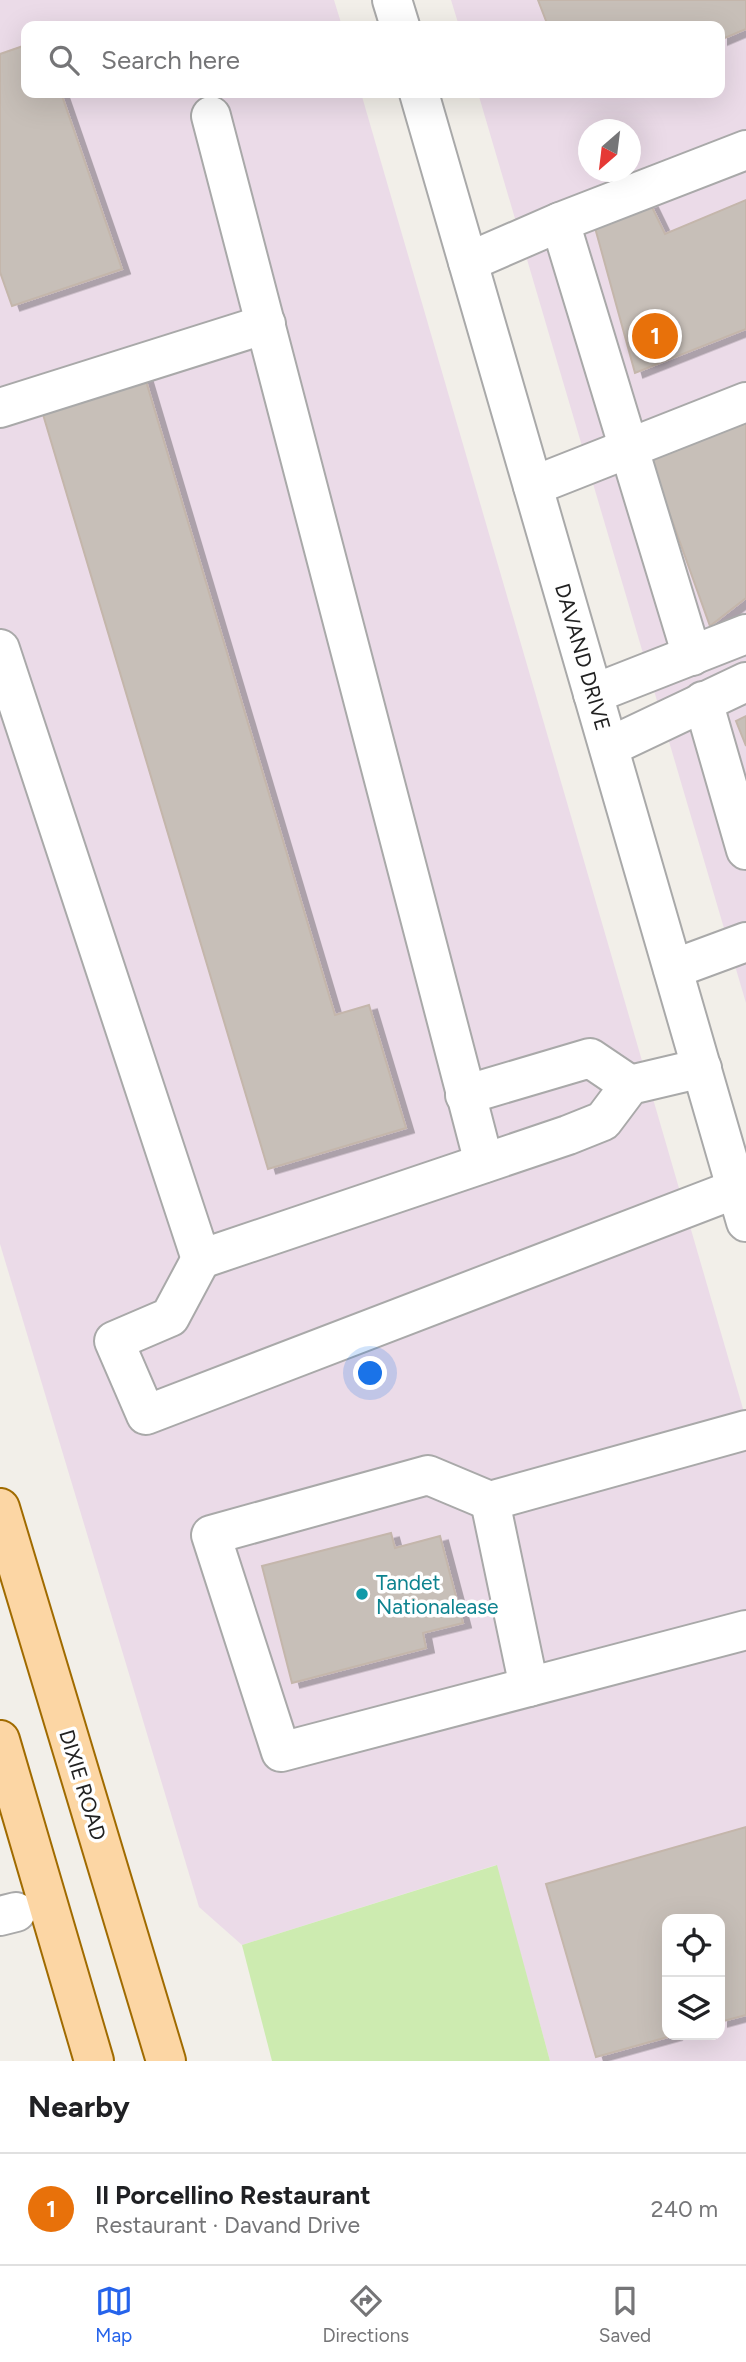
<!DOCTYPE html>
<meta charset="utf-8">
<style>
body{margin:0;font-family:Figtree,sans-serif;background:#f2f2f2;color:#202124}
.controls{position:absolute;right:21px;bottom:21px;display:grid;overflow:hidden;border-radius:14px;box-shadow:0 7px 28px #0002}
.controls button{width:63px;height:63px;display:grid;place-items:center;padding:0;border:0;border-bottom:2px solid #e0e0e0;background:#fff;color:#202124;font:35px sans-serif}
.compass{position:absolute;left:578px;top:119px;width:63px;height:63px;border-radius:50%;background:#fff;box-shadow:0 7px 28px #0002;rotate:208deg}
.you{position:absolute;left:371px;top:1374px;width:24px;height:24px;margin:-18px;border:5px solid #fff;border-radius:50%;background:#1a73e8;box-shadow:0 0 0 10px #1a73e833}
.badge{display:grid;place-items:center;width:46px;height:46px;border-radius:50%;background:#2563eb;color:#fff;font-size:23px;font-weight:700}
.pin{position:absolute;translate:-50% -50%;border:4px solid #fff;box-shadow:0 2px 7px #0006}
.list{margin:0;padding:0;list-style:none}
h2{display:flex;justify-content:space-between;align-items:center;height:91px;margin:0;padding:0 28px;font-size:30px}
h2 small{font-size:23px;font-weight:400;color:#757577}
.list li{display:grid;grid-template-columns:46px 1fr auto;gap:21px;align-items:center;box-sizing:border-box;height:112px;padding:0 28px;border-top:2px solid #e0e0e0}
.list b{display:block;font-size:26px;white-space:nowrap}
.list p{margin:0;font-size:23px;white-space:nowrap;color:#757577}
.list em{font-size:23px;font-style:normal;color:#757577}
.icon{flex:none;width:38px;height:38px;fill:none;stroke:currentColor;stroke-width:2;stroke-linecap:round;stroke-linejoin:round}
.map{position:relative;flex:none;width:746px;height:2061px;overflow:hidden}
.search{position:absolute;background:#fff;box-shadow:0 7px 28px #0002;left:21px;right:21px;top:21px;height:77px;display:flex;align-items:center;gap:18px;box-sizing:border-box;padding:0 24px;border-radius:14px;color:#757577;font-size:26px}
.sheet{height:203px;background:#fff}
nav{display:flex;justify-content:space-around;align-items:center;box-sizing:border-box;height:98px;border-top:2px solid #e0e0e0;background:#fff;font-size:19px;color:#757577}
nav a{display:grid;justify-items:center;gap:4px}
nav .on{color:#2563eb}
.map>svg:first-child{display:block}
.industrial{fill:#ebdbe8;fill-rule:evenodd}
.grass{fill:#cdebb0}
.building{fill:#c7bfb8;stroke:#c4b6ab;stroke-width:2;filter:url(#shadow)}
.lines{fill:none;stroke-linecap:round;stroke-linejoin:round}
.minor-casing{stroke:#a9a9a9;stroke-width:42}
.major-casing{stroke:#a06b00;stroke-width:42}
.minor{stroke:#fff;stroke-width:38}
.major{stroke:#fcd6a4;stroke-width:38}
.culture-dot{fill:#0f9aa8;stroke:#fff;stroke-width:2.5}
.labels{text-anchor:middle;dominant-baseline:central;stroke-width:7;stroke-linejoin:round;paint-order:stroke}
.street-label{font-size:21px;fill:#222;stroke:#fff}
.culture-label{font-size:21px;fill:#0d838f;stroke:#fff;text-anchor:start}
</style>
<div class="map">
<svg width="746" height="2061" viewBox="0 0 746 2061">
<defs>
<filter id="shadow"><feDropShadow dx="8" dy="4.5" stdDeviation="0" flood-color="#0004"/></filter>
</defs>
<rect width="100%" height="100%" fill="#f2efe9"/>
<!-- industrial -->
<g class="industrial">
<path d="M0,0H334L342,26H26V93H361L746,1419V2061H550L496,1865L242,1945L199,1907L0,1244ZM667,1919H720V2035H667Z"/>
<path d="M451,0H746V1003L478,93H720V26H459ZM588,130H630V172H588Z"/>
</g>
<!-- grass -->
<polygon class="grass" points="497,1865 550,2061 272,2061 242,1945"/>
<!-- building -->
<g class="building">
<polygon points="538,0 746,0 746,29 720,40 720,26 548,26"/>
<polygon points="26,45 26,93 61,93 122,269 12,306 0,272 0,54"/>
<polygon points="746,200 746,329 635,373 594,224 650,203 665,234"/>
<polygon points="143,371 335,1015 369,1005 406,1128 268,1169 39,401"/>
<polygon points="746,419 746,598 710,626 650,459"/>
<polygon points="746,716 746,746 736,721"/>
<polygon points="391,1533 395,1548 440,1536 463,1623 423,1633 426,1648 292,1683 262,1566"/>
<polygon points="746,1827 746,2015 720,2022 720,1919 667,1919 667,2035 675,2035 596,2057 546,1884"/>
</g>
<g class="lines">
<defs>
<g id="minor">
<polyline points="392,0 400,26"/>
<polyline points="419,93 746,1222"/>
<polyline points="211,116 484,1163"/>
<polyline points="560,222 692,656"/>
<polyline points="468,262 560,222 746,150"/>
<polyline points="0,408 266,324"/>
<polyline points="533,486 746,402"/>
<polyline points="0,649 201,1259 568,1135 603,1121 630,1085 702,1068"/>
<polyline points="593,694 746,634"/>
<polyline points="703,701 746,850"/>
<polyline points="609,747 746,682"/>
<polyline points="673,969 746,942"/>
<polyline points="465,1095 590,1058 630,1085"/>
<polyline points="201,1259 170,1317 114,1341 146,1415 746,1185"/>
<polyline points="746,1430 490,1501 428,1475 211,1535 281,1752 746,1630"/>
<polyline points="490,1501 529,1687"/>
<polyline points="0,1916 16,1912"/>
</g>
<g id="major">
<polyline points="0,1508 166,2061"/>
<polyline points="0,1740 94,2061"/>
</g>
</defs>
<!-- minor casing -->
<use href="#minor" class="minor-casing"/>
<!-- major casing -->
<use href="#major" class="major-casing"/>
<!-- minor -->
<use href="#minor" class="minor"/>
<!-- major -->
<use href="#major" class="major"/>
</g>
<!-- markers -->
<circle class="culture-dot" cx="362" cy="1594" r="7"/>
<g class="labels">
<!-- street labels -->
<g class="street-label">
<text transform="translate(583 657) rotate(74)">DAVAND DRIVE</text>
<text transform="translate(83 1785) rotate(73)">DIXIE ROAD</text>
</g>
<!-- culture labels -->
<g class="culture-label">
<text x="376" y="1582">Tandet<tspan x="376" dy="24">Nationalease</tspan></text>
</g>
</g>
</svg>
<div class="controls">
<button><svg class="icon" aria-label="locate" viewBox="0 0 24 24"><circle cx="12" cy="12" r="6"/><path d="M12 2v4M12 18v4M2 12h4M18 12h4"/></svg></button>
<button><svg class="icon" aria-label="layers" viewBox="0 0 24 24"><path d="M12 4l9 5-9 5-9-5zM3 14l9 5 9-5"/></svg></button>
</div>
<svg class="compass" viewBox="-18 -18 36 36"><path d="M0-13l5 13h-10z" fill="#e53935"/><path d="M0 13l5-13h-10z" fill="#757577"/></svg>
<div class="you"></div>
<div class="pin badge" style="left:655px;top:336px;background:#e8710a">1</div>
<div class="search"><svg class="icon" aria-label="search" viewBox="0 0 24 24"><circle cx="10" cy="10" r="6"/><path d="M15 15l6 6"/></svg>Search here</div>
</div>
<section class="sheet">
<h2>Nearby<small></small></h2>
<ul class="list">
<li><span class="badge" style="background:#e8710a">1</span><div><b>Il Porcellino Restaurant</b><p>Restaurant · Davand Drive</p></div><em>240 m</em></li>
</ul>
</section>
<nav>
<a class="on"><svg class="icon" aria-label="map" viewBox="0 0 24 24"><path d="M3 6l6-2 6 2 6-2v14l-6 2-6-2-6 2zM9 4v14M15 6v14"/></svg>Map</a>
<a><svg class="icon" aria-label="directions" viewBox="0 0 24 24"><path d="M12 3l9 9-9 9-9-9zM9 14v-3h6M13 9l2 2-2 2"/></svg>Directions</a>
<a><svg class="icon" aria-label="saved" viewBox="0 0 24 24"><path d="M7 4h10v16l-5-4-5 4z"/></svg>Saved</a>
</nav>
